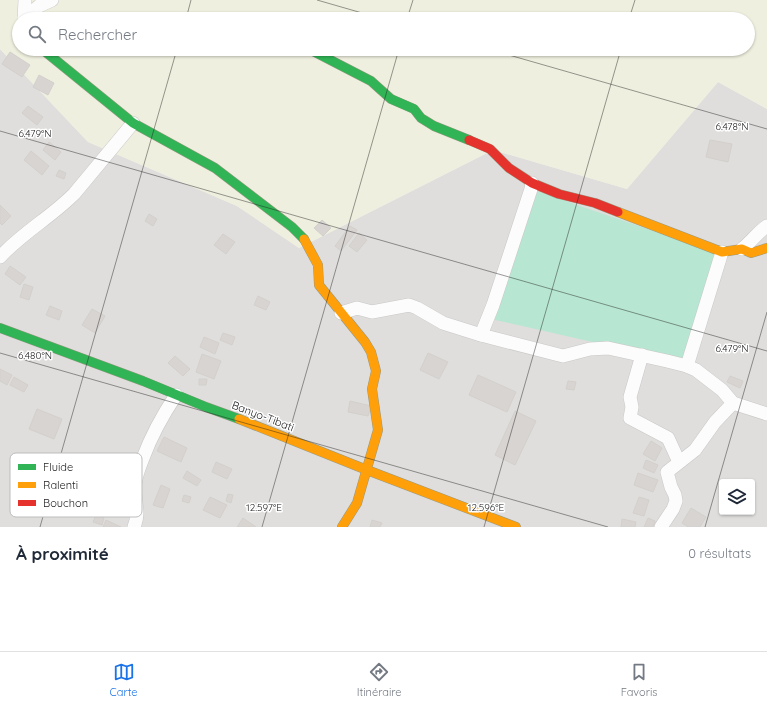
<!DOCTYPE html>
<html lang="fr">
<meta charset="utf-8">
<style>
body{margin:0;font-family:Quicksand,sans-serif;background:#f2f2f3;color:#1f2937}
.controls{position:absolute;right:12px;bottom:12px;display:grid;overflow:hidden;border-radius:4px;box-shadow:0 1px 3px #0004}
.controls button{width:36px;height:36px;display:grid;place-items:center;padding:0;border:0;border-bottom:1px solid #e0e1e3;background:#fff;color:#1f2937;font:20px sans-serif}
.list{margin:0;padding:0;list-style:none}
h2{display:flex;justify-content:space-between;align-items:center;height:52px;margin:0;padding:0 16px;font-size:17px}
h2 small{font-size:13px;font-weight:400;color:#747a83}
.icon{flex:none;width:22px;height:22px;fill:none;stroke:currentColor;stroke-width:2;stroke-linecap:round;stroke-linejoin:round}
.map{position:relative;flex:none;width:767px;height:527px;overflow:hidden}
.search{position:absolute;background:#fff;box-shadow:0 1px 3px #0004;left:12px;right:12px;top:12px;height:44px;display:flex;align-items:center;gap:10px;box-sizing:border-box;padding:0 14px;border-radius:22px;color:#747a83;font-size:15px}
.sheet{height:124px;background:#fff}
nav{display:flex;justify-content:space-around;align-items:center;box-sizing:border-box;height:56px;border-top:1px solid #e0e1e3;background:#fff;font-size:11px;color:#747a83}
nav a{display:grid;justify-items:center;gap:2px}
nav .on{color:#1a73e8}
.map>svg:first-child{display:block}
.residential{fill:#dfdedc;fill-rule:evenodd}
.farmland{fill:#efefdf;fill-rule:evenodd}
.pitch{fill:#b7e6d2}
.building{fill:#d7d4d2;stroke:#d3d0cc}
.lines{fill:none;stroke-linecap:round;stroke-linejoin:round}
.street-casing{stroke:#c9c8c7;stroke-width:14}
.fast-casing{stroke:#999a82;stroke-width:10}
.slow-casing{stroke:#999a82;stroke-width:10}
.jam-casing{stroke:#999a82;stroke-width:10}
.street{stroke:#fdfcfc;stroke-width:13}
.fast{stroke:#30b455;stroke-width:9}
.slow{stroke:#ff9f0a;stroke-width:9}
.jam{stroke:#e5322d;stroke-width:9}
.ticks{fill:none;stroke:#222;stroke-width:1;stroke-opacity:0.45}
.labels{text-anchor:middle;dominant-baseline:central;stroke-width:3;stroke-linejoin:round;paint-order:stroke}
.street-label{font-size:11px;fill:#222;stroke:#fff}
.key{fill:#fff;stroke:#bdbdbd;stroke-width:1}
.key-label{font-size:11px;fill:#222}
.ticks-label{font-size:10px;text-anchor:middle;fill:#222;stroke:#fff;stroke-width:3;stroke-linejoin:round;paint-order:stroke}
</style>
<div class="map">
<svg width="767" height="527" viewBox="0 0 767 527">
<rect width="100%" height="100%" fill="#f0eeeb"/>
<!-- residential -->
<path class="residential" d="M0,49L88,142L237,206L299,248L493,150L627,189L718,82L767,109V527H0ZM722,482H752V512H722Z"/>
<!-- farmland -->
<path class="farmland" d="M0,0H767V109L718,82L627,189L493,150L299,248L237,206L88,142L0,49ZM19,19H748V49H19Z"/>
<!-- pitch -->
<polygon class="pitch" points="533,190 718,253 685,363 491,319"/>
<!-- building -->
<g class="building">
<polygon points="10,52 30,65 22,77 2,64"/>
<polygon points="39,75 54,83 48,95 33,87"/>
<polygon points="28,106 43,117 37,125 22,113"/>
<polygon points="710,140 732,144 728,162 706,157"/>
<polygon points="49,142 61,152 55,160 43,150"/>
<polygon points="31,151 49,166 42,175 24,160"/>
<polygon points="59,170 66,173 64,179 56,176"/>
<polygon points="0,205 11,216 2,225 0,223"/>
<polygon points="149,214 157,219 153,226 145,221"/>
<polygon points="322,220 331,228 323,236 314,228"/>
<polygon points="350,226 357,230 341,251 335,246"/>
<polygon points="359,233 367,240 357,252 349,246"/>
<polygon points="223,234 235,242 226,254 214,245"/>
<polygon points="10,266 26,277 20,285 5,274"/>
<polygon points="24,284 33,287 29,300 20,297"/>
<polygon points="258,296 270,302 266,310 254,305"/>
<polygon points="50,306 62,311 59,320 46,315"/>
<polygon points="92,309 105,316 95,333 82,325"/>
<polygon points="223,333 235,337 232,345 220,340"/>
<polygon points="204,337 219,343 215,354 200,347"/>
<polygon points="428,353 448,362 439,379 420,370"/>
<polygon points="202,354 221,361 214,379 196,372"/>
<polygon points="175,356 190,369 183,376 168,363"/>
<polygon points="0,369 12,375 7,385 0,381"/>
<polygon points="478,375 516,392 507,412 469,395"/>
<polygon points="730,376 743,381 740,388 727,382"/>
<polygon points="14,377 28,385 24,392 10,385"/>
<polygon points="199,379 207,379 206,385 199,385"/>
<polygon points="568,381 576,382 574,390 566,389"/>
<polygon points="350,401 371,406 368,416 348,412"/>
<polygon points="37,409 62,419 54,439 29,429"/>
<polygon points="515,411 536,421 515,465 495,455"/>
<polygon points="164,437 187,448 181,462 157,451"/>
<polygon points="651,441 662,448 655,461 643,454"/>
<polygon points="646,460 658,465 654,473 643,468"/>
<polygon points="216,462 232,469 227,479 212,472"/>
<polygon points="187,471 201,480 197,486 183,478"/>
<polygon points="638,473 658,480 653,492 634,485"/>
<polygon points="161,485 170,489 163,508 153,505"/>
<polygon points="228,494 233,495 231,503 226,501"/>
<polygon points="184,495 191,497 189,503 182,501"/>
<polygon points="210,497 227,505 220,518 203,510"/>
<polygon points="639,497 649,500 644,516 633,513"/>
<polygon points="691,508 706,517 700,527 688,527 682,523"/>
<polygon points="96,515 104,518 102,525 93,522"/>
<polygon points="243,518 256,527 237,527"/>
<polygon points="648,518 655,521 653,527 644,527"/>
<polygon points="622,519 636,522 635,527 621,527"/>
<polygon points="106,520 121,527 103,527"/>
<polygon points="372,520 382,523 380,527 370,527"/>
</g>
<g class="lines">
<defs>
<g id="street">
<polyline points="24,18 39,6 52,0"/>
<polyline points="24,19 25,0"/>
<path d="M742,249C751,242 758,232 767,226"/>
<path d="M0,257C22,233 51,217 74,194L133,123"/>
<polyline points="341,313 357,308 372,312 409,305 417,308 443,323 481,335 563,356 590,349 608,348 667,361 687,366 696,370 722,390 733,403 767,414"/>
<polyline points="481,335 493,305 531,189 532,183"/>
<polyline points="642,355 630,397 632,407 630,418 668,438 679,462"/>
<polyline points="687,366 722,252"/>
<path d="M134,527C141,510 133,501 135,484C136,475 140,466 143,458C152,434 162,416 176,395"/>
<polyline points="661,527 673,509 676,501 675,495 671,487 667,472 695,450 715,422 733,403"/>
</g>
<g id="fast">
<polyline points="42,49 133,123 215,168 292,227 304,239"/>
<polyline points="309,49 371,81 391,99 414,109 421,118 434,126 469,140"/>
<polyline points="0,328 143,381 206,407 239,419"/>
</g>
<g id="slow">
<polyline points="618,212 722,252 742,249 751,253 767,248"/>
<polyline points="304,239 318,265 319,285 365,342 371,352 376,371 372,389 378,430 357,503 342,527"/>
<polyline points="239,419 367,470 516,527"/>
</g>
<polyline id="jam" points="469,140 490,149 509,168 532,183 559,194 595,203 618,212"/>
</defs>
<!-- street casing -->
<use href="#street" class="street-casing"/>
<!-- fast casing -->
<use href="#fast" class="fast-casing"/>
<!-- slow casing -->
<use href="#slow" class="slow-casing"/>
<!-- jam casing -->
<use href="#jam" class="jam-casing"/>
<!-- street -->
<use href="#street" class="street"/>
<!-- fast -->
<use href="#fast" class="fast"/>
<!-- slow -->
<use href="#slow" class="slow"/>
<!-- jam -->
<use href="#jam" class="jam"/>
</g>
<!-- ticks -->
<path class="ticks" d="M317,0L383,19M186,19L191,0M407,19L413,0M629,19L635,0M488,49L767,129M0,131L767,351M0,353L608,527M40,527L177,49M262,527L399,49M484,527L621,49M705,527L767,312"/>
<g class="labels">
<!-- street labels -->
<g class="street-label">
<text transform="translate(263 416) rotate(21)">Banyo-Tibati</text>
</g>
</g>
<!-- legend -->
<rect x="10" y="453" width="132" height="64" rx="6" class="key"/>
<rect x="18" y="464" width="18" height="6" fill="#30b455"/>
<rect x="18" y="482" width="18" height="6" fill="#ff9f0a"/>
<rect x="18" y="500" width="18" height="6" fill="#e5322d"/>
<g class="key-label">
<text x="43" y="471">Fluide</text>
<text x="43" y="489">Ralenti</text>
<text x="43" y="507">Bouchon</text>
</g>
<g class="ticks-label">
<text x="732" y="130">6.478°N</text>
<text x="35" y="137">6.479°N</text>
<text x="732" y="352">6.479°N</text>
<text x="35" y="359">6.480°N</text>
<text x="264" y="511">12.597°E</text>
<text x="486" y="511">12.596°E</text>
</g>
</svg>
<div class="controls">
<button><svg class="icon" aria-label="layers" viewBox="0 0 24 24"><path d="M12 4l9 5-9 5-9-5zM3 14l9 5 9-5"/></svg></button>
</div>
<div class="search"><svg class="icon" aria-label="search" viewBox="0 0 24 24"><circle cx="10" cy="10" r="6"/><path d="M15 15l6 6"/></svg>Rechercher</div>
</div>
<section class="sheet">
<h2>À proximité<small>0 résultats</small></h2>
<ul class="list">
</ul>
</section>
<nav>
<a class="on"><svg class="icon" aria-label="map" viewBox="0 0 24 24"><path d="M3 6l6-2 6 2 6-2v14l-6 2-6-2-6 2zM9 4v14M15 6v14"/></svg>Carte</a>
<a><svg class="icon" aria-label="directions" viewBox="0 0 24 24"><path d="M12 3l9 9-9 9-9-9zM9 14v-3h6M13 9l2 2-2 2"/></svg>Itinéraire</a>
<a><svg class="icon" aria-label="saved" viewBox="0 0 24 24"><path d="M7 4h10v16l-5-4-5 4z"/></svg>Favoris</a>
</nav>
